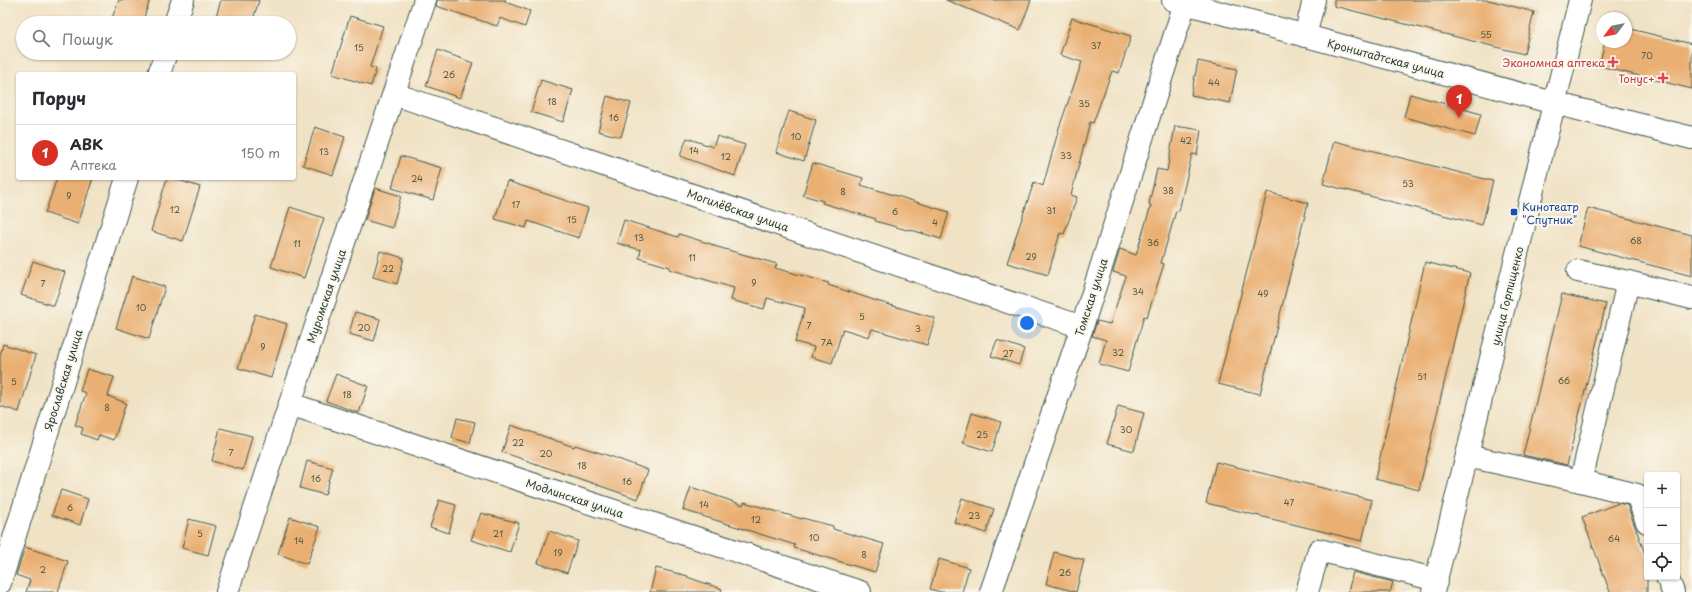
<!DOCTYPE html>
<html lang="uk">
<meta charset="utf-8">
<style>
body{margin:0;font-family:"Playpen Sans",sans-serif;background:#f2f2f3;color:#2b2b33}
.controls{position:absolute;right:12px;bottom:12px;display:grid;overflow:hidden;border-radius:4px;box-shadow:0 1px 3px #0004}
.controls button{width:36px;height:36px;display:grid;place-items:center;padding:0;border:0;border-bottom:1px solid #e1e1e2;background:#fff;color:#2b2b33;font:20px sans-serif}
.compass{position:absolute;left:1596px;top:12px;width:36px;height:36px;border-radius:50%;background:#fff;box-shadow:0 1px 3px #0004;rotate:238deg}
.you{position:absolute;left:1027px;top:323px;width:14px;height:14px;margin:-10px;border:3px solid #fff;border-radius:50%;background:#1a73e8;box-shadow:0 0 0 6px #1a73e833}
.badge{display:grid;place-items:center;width:26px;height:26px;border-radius:50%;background:#d93025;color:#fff;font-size:13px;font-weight:700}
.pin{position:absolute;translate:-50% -33px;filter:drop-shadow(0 1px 2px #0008)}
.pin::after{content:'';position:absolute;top:21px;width:14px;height:12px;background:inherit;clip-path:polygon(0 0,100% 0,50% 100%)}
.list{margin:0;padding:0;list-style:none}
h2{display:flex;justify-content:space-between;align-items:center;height:52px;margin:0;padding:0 16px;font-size:17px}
h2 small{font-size:13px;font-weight:400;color:#7c7c81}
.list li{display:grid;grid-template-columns:26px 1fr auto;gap:12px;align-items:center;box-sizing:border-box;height:56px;padding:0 16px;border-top:1px solid #e1e1e2}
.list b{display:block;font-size:15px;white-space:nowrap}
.list p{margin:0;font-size:13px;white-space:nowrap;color:#7c7c81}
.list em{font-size:13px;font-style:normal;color:#7c7c81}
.icon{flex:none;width:22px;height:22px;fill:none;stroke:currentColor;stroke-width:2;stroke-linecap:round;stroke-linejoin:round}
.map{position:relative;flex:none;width:1692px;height:592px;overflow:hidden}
.search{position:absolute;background:#fff;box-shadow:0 1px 3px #0004;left:16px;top:16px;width:280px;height:44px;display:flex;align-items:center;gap:10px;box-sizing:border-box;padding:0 14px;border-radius:22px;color:#7c7c81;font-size:15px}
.panel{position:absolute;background:#fff;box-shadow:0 1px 3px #0004;left:16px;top:72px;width:280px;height:108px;border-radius:4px}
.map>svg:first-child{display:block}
.building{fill:#eab073}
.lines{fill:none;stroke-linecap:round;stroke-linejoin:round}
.minor-casing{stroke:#3e564a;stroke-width:24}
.major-casing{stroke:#3e564a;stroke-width:24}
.minor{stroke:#fff;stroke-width:22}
.major{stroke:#fff;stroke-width:22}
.health-dot{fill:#e0444e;stroke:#fbf7ec;stroke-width:1.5}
.transit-dot{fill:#1a4fb4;stroke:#fbf7ec;stroke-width:1.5}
.labels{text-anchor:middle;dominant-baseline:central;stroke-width:4;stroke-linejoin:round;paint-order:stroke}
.number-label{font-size:9px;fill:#525a44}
.street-label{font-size:11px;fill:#1f3d34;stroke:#fbf7ec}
.health-label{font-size:11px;fill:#be3a42;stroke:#fbf7ec;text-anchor:end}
.transit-label{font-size:11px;fill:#164399;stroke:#fbf7ec;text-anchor:start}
</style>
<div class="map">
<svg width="1692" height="592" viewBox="0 0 1692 592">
<rect width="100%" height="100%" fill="#fbf7ec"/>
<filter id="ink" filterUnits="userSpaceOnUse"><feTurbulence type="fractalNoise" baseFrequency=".025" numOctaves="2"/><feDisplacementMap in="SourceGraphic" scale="8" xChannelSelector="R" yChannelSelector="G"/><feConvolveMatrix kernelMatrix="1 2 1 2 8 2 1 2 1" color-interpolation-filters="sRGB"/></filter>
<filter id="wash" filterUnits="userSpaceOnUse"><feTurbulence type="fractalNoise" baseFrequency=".012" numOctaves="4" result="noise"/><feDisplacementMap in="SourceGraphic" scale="16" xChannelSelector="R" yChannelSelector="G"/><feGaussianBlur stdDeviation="0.9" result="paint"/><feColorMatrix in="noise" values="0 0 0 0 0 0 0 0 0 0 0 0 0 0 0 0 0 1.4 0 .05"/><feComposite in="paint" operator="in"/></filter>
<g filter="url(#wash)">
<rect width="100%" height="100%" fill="#f0e2c4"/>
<g id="blocks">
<!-- building -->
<g class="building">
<polygon points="119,0 150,0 142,23 110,23"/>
<polygon points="221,0 259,0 252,23 214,23"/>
<polygon points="437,0 506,0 505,2 530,11 525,27 500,18 497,26 436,6"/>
<polygon points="946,0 1031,0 1020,30"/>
<polygon points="1334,0 1489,0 1534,12 1524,54 1334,6"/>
<polygon points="350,16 383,26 370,67 376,69 371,86 332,74"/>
<polygon points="1072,18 1131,36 1119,73 1112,71 1093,123 1090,122 1071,195 1077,197 1064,234 1060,233 1048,275 1007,263 1034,182 1043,186 1059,128 1082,62 1060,55"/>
<polygon points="1626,28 1692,44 1692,89 1599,66 1605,42 1626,42"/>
<polygon points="438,50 473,63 460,98 426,86"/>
<polygon points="1198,61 1237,69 1230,103 1191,95"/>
<polygon points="541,80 573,90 563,122 531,112"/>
<polygon points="1410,94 1481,114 1475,136 1404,117"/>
<polygon points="607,96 631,103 621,137 598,131"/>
<polygon points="789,111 816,120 804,161 776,152"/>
<polygon points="1175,126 1201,130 1197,155 1192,154 1179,211 1176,211 1161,263 1164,264 1147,317 1144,316 1128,372 1099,364 1106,340 1092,336 1097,321 1110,324 1126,276 1113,272 1120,249 1136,255 1151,205 1149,204 1157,169 1167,171"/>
<polygon points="315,127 345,137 333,175 303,165"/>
<polygon points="717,136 745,145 735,176 680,156 687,138 713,147"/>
<polygon points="1334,141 1493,181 1482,225 1323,184"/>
<polygon points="401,156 442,168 433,200 392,188"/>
<polygon points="813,163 863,178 861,185 949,212 941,239 908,229 907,230 875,221 876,219 822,203 823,201 803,195"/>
<polygon points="57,178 93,178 78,224 45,213"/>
<polygon points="167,178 172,178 200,187 183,241 151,231"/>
<polygon points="507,181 588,208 579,238 528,221 526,228 495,219"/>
<polygon points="375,188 401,196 392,228 365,220"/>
<polygon points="1267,192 1308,203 1260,394 1218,384"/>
<polygon points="290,207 324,218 304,278 271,267"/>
<polygon points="1588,208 1692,235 1692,276 1578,246"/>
<polygon points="624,220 678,237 679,234 714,245 714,246 777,264 775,268 829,283 828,285 880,302 935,318 927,345 872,329 869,337 843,329 832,363 811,357 814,347 795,342 805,308 767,298 764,309 731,300 734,288 669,269 670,267 639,258 641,250 617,243"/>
<polygon points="380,251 404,258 397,284 373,277"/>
<polygon points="33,261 65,272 54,306 21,295"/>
<polygon points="1425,262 1470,273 1419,490 1375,479"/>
<polygon points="132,276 165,287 149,339 116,328"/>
<polygon points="1562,294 1606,304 1567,465 1523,455"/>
<polygon points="355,312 380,319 374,341 349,334"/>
<polygon points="255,314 287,324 271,378 238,368"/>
<polygon points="997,340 1024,349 1019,365 991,356"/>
<polygon points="3,344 36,355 19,412 0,406 0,356"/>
<polygon points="87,369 114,377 108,396 126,403 114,440 99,435 97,440 81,434 83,428 75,425 86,393 80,391"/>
<polygon points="336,374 368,386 359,413 326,401"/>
<polygon points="1118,406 1144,413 1134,451 1107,444"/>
<polygon points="972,413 1001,422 992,452 963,443"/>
<polygon points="457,418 475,422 470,443 452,438"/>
<polygon points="511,425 574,447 575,445 610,456 648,470 638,499 502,452"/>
<polygon points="220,428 252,436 243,470 212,461"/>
<polygon points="307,461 333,468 325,495 300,488"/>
<polygon points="1216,462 1372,500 1362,541 1206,503"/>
<polygon points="691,487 743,505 744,502 802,519 802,518 833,526 833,529 884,544 875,572 794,548 795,545 683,510"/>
<polygon points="61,490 88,499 80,525 52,515"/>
<polygon points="962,498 994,509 986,533 954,522"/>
<polygon points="439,500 456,505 449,533 430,527"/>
<polygon points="1619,503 1627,505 1647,559 1647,592 1610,592 1582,517"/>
<polygon points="481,513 519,523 510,552 471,540"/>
<polygon points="290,517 320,527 307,564 278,554"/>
<polygon points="189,519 216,526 208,555 182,548"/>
<polygon points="549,531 578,541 567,573 538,563"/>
<polygon points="25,547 68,561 58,592 26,592 30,580 16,575"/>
<polygon points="1054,552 1084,560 1076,592 1046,584"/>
<polygon points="939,559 969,568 962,592 940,592 930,589"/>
<polygon points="656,568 688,576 687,577 722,589 721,592 650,592"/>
<polygon points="1353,572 1393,582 1390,592 1348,592"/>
</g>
</g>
</g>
<g filter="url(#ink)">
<use href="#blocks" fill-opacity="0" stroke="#3e564a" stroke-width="1"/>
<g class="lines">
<defs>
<g id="minor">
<polyline points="1173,0 1554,103 1692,138"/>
<polyline points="175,23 183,0"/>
<polyline points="1305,36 1314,0"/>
<polyline points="159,74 166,53"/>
<polyline points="394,94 1082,327"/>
<polyline points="1578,271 1628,282 1581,481 1637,495 1647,522"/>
<polyline points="1628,282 1692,298"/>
<polyline points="290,404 860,592"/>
<polyline points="1467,456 1581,481"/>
<polyline points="1667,577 1673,592"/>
<polyline points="0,583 127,178"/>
<polyline points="227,592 425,0"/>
<polyline points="991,592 1082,327 1186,0"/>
<polyline points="1307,592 1319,550 1437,580"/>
</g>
<polyline id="major" points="1433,592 1580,0"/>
</defs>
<!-- minor casing -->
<use href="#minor" class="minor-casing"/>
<!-- major casing -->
<use href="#major" class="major-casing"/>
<!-- minor -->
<use href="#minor" class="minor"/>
<!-- major -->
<use href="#major" class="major"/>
</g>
</g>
<!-- markers -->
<g class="health-dot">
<path d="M1611 56h4v4h4v4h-4v4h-4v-4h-4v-4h4z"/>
<path d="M1661 72h4v4h4v4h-4v4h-4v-4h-4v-4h4z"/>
</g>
<rect class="transit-dot" x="1510" y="208" width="8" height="8" rx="2"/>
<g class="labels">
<!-- number labels -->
<g class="number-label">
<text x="1486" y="34">55</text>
<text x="1096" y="45">37</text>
<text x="359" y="47">15</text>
<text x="1647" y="55">70</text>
<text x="449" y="74">26</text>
<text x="1214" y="82">44</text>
<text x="552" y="101">18</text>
<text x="1084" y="103">35</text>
<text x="614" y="117">16</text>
<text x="796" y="136">10</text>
<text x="1186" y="140">42</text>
<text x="694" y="150">14</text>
<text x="324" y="151">13</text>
<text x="1066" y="155">33</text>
<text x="726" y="156">12</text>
<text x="417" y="178">24</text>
<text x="1408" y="183">53</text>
<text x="1168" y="190">38</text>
<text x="843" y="191">8</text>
<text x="69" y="195">9</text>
<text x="516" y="204">17</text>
<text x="175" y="209">12</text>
<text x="1051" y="210">31</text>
<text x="895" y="211">6</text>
<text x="572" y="219">15</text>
<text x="935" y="222">4</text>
<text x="639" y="237">13</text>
<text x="1636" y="240">68</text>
<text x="1153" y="242">36</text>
<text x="297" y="243">11</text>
<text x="1031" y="256">29</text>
<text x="692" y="257">11</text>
<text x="388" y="268">22</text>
<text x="754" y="282">9</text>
<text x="43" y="283">7</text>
<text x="1138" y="291">34</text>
<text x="1263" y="293">49</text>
<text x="141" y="307">10</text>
<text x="862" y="316">5</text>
<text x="809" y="325">7</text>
<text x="364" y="327">20</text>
<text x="918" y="328">3</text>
<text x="827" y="342">7А</text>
<text x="263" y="346">9</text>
<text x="1118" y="352">32</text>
<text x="1008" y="353">27</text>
<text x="1422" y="376">51</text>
<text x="1564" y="380">66</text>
<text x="14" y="381">5</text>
<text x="347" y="394">18</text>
<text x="107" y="407">8</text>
<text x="1126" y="429">30</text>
<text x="982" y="434">25</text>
<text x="518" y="442">22</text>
<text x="231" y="452">7</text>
<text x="546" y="453">20</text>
<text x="582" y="465">18</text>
<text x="316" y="478">16</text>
<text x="627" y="481">16</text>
<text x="1289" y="502">47</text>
<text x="704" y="504">14</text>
<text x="70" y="507">6</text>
<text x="974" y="515">23</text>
<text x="756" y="519">12</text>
<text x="200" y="533">5</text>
<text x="498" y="533">21</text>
<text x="814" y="537">10</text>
<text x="1614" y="538">64</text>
<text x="299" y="540">14</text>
<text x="558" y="552">19</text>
<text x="864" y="554">8</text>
<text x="43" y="569">2</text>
<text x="1065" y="572">26</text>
</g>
<!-- street labels -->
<g class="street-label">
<text transform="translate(1386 58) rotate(15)">Кронштадтская улица</text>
<text transform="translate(738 210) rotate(19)">Могилёвская улица</text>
<text transform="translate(326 296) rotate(-71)">Муромская улица</text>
<text transform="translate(1507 296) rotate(-76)">улица Горпищенко</text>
<text transform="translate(1091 297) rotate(-72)">Томская улица</text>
<text transform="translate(63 380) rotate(-73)">Ярославская улица</text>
<text transform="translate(575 498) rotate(18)">Модлинская улица</text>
</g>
<!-- health labels -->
<g class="health-label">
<text x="1605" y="62">Экономная аптека</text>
<text x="1655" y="78">Тонус+</text>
</g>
<!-- transit labels -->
<g class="transit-label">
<text x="1522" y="206">Кинотеатр<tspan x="1522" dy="13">"Спутник"</tspan></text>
</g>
</g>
</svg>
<div class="controls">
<button>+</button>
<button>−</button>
<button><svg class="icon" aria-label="locate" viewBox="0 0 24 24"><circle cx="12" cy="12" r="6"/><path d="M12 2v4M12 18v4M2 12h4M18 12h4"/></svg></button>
</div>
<svg class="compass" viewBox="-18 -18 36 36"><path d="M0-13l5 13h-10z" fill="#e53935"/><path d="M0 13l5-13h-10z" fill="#7c7c81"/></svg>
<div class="you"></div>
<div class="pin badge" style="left:1459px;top:118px">1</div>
<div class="search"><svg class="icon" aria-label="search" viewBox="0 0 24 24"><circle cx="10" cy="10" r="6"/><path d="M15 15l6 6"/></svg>Пошук</div>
<section class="panel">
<h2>Поруч<small></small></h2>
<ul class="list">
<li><span class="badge">1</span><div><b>АВК</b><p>Аптека</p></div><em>150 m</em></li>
</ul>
</section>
</div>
